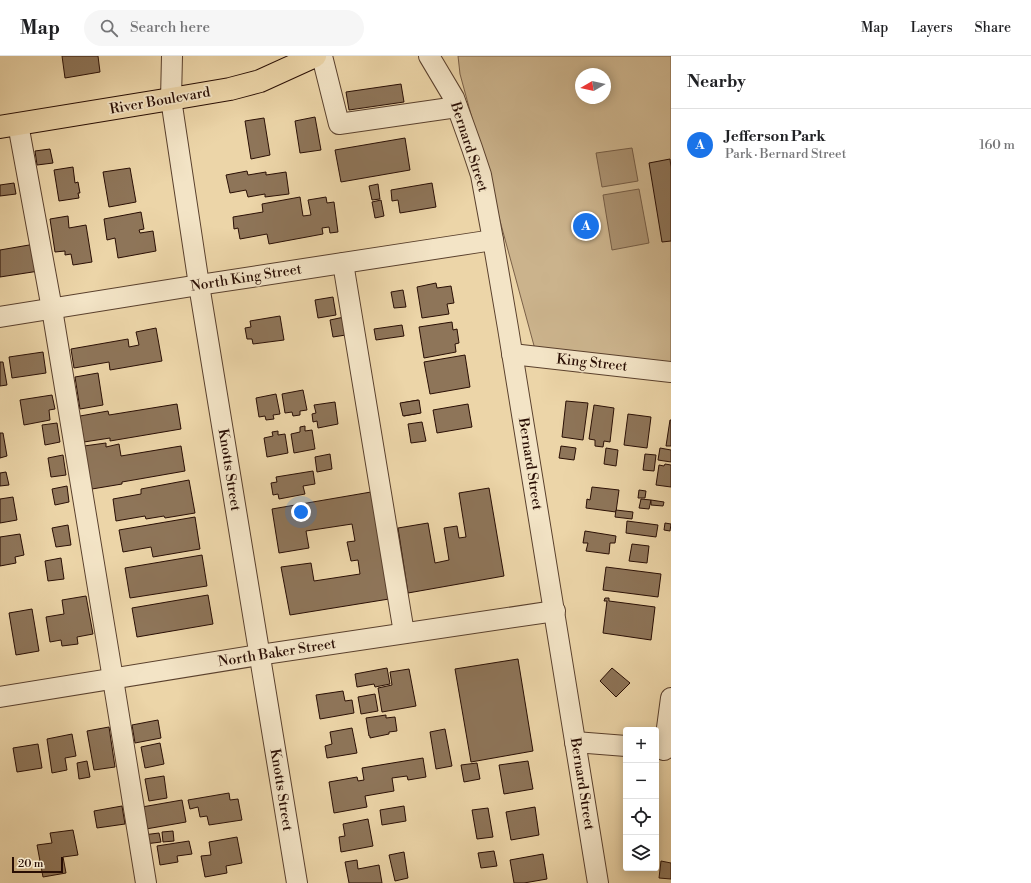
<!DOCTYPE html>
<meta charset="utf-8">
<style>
body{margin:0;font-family:"Libre Bodoni",serif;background:#f6f6f6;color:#202124}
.controls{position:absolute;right:12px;bottom:12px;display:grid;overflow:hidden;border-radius:4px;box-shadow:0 2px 10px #0003}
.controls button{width:36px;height:36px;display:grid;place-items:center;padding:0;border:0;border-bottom:1px solid #e0e0e0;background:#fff;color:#202124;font:20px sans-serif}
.compass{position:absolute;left:575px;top:12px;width:36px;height:36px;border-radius:50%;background:#fff;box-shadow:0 2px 10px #0003;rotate:261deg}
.scale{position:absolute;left:12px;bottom:10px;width:51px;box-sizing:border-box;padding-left:4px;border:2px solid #290e04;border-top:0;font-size:11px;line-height:14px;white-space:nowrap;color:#290e04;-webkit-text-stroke:3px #f3e4c6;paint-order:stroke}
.you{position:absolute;left:301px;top:456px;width:14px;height:14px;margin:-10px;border:3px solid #fff;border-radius:50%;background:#1a73e8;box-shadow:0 0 0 6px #1a73e833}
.badge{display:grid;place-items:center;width:26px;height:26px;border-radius:50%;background:#1a73e8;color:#fff;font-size:13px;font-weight:700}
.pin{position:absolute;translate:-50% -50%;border:2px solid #fff;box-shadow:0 1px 4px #0006}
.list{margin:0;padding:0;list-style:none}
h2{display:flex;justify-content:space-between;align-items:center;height:52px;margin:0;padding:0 16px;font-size:17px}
h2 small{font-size:13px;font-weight:400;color:#757577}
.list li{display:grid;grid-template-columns:26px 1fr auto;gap:12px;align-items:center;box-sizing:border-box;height:72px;padding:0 16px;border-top:1px solid #e0e0e0}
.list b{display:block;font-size:15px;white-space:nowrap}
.list p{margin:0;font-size:13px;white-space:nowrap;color:#757577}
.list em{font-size:13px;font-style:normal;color:#757577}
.icon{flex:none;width:22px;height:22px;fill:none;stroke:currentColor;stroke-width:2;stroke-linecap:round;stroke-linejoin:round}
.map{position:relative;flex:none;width:671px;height:827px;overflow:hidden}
header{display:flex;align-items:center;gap:24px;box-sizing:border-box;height:56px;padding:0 20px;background:#fff;border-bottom:1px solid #e0e0e0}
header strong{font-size:19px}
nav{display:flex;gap:22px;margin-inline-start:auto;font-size:14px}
.search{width:280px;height:36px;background:#f6f6f6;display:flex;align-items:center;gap:10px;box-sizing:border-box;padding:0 14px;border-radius:22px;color:#757577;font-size:15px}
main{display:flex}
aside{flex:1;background:#fff}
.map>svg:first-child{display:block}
.green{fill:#cbb38c;stroke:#7a6048;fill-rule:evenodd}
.water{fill:#aa9170;stroke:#765d45}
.building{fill:#8e7559;stroke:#290e04}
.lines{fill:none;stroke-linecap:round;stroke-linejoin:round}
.minor-casing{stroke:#5a402d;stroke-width:22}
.major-casing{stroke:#290e04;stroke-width:24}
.minor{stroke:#f3e4c6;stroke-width:20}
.major{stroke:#ecd5a8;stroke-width:22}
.labels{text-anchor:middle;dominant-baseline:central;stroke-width:3.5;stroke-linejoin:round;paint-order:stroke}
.street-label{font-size:14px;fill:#290e04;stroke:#f3e4c6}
</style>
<header>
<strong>Map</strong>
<div class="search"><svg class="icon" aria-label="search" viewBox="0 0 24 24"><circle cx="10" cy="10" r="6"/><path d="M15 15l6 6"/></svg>Search here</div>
<nav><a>Map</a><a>Layers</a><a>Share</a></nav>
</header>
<main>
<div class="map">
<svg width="671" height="827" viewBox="0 0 671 827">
<rect width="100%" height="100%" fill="#ecd5a8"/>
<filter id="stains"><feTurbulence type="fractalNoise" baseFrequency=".005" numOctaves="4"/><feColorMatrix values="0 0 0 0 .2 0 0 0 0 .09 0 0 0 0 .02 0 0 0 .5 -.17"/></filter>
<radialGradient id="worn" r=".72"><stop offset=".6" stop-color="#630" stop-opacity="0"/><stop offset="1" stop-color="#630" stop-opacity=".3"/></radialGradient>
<!-- green -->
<path class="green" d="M458,0H671V308L536,297L460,18ZM581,18H605V42H581Z"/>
<!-- water -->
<g class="water">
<polygon points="632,92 638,125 602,131 596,97"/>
<polygon points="639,133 649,187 612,194 603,139"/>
</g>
<!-- building -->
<g class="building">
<polygon points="62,0 98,0 100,16 65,22"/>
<polygon points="401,28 404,46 349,54 346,36"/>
<polygon points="315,61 321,94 300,97 295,65"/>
<polygon points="264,62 270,99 251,103 245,65"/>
<polygon points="405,82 410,114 341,126 335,94"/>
<polygon points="50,93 53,107 37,109 35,95"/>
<polygon points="670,103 671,111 671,185 662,186 649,107"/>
<polygon points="73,111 75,127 78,126 80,137 78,137 79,142 59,145 54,114"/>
<polygon points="130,112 136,146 109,151 103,116"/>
<polygon points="247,115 248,119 266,116 266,119 286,116 289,138 265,141 265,138 248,141 246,134 230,137 226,119"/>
<polygon points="14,127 16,138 0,140 0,129"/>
<polygon points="432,127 436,151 400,157 398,144 392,145 391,134"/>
<polygon points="378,128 380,143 372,144 369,130"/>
<polygon points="300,141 303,160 311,159 308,144 326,141 327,147 334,146 338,176 330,177 329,171 322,172 323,178 269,188 267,178 240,183 238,172 234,173 233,161 263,156 262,148"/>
<polygon points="381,144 384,160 375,162 372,146"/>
<polygon points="141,156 144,173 139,174 140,177 153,175 156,195 118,202 115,182 107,184 104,163"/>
<polygon points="68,160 69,172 86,169 92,206 73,209 71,198 65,199 65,195 55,196 50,163"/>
<polygon points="35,188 39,215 0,221 0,194"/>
<polygon points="436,227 437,232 451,230 454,247 447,248 449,258 422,262 417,231"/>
<polygon points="403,234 406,251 394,252 391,236"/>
<polygon points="333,241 336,259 318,262 315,244"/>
<polygon points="280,260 284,284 253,288 252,283 247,283 245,272 251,271 250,265"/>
<polygon points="349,260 352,278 333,281 330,264"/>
<polygon points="452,266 453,274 457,273 459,287 455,288 456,296 424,302 419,271"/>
<polygon points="402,269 404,280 376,284 374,273"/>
<polygon points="156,272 162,305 110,314 109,306 74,312 71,293 128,283 129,291 139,289 136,276"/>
<polygon points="43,296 46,317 12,322 9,301"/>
<polygon points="465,299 470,331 430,338 424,306"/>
<polygon points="0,306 3,306 7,329 0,330"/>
<polygon points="98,317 103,349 80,353 75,321"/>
<polygon points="303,334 307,354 300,355 300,359 293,360 292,356 285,357 282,338"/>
<polygon points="276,338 280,358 273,359 274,363 266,364 265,360 259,361 256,342"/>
<polygon points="52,339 55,353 49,354 50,364 24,369 20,344"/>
<polygon points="418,344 420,357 404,360 402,347"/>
<polygon points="419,344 421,357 403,360 400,347"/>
<polygon points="566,345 588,347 583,384 562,381"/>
<polygon points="335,346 338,368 318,372 317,365 313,366 312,358 316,357 314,349"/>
<polygon points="177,348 181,373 110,385 110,382 84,386 80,360 108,355 109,359"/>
<polygon points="468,348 472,371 437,377 433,354"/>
<polygon points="594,349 614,352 610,386 604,385 603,391 595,390 595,384 589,383"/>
<polygon points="628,358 651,361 647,392 624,389"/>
<polygon points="670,364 671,364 671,390 666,390"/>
<polygon points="422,366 426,385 411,387 408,368"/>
<polygon points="57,367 60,386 45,389 42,369"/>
<polygon points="305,370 305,375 312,374 315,393 294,397 291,378 300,376 300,371"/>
<polygon points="278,375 278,379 285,378 288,397 267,401 264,382 273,380 272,376"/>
<polygon points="0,377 3,377 7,400 0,402"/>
<polygon points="106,387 106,391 119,388 121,400 181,390 185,415 122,426 122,428 92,433 84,390"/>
<polygon points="561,390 576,392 574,404 559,402"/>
<polygon points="606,392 618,394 616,410 604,408"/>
<polygon points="660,392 671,394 671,406 658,404"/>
<polygon points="330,398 332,413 317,416 315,401"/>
<polygon points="645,398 656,399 654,415 643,414"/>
<polygon points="63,399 66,419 51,421 48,402"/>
<polygon points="665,408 671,409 671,431 656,429 659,409 664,410"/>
<polygon points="313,415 315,428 303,430 305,438 279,443 278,438 273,439 271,427 277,426 276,421"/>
<polygon points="6,416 9,429 0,430 0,417"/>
<polygon points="189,424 195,457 165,462 164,460 146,463 145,460 116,465 113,443 141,438 141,433"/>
<polygon points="67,430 69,446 55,449 52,433"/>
<polygon points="592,431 619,434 616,456 586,452 587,443 590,444"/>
<polygon points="489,432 504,520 408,537 398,472 428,467 435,507 449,504 444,472 457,470 459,482 466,481 459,437"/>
<polygon points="639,434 646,435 645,442 638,442"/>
<polygon points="371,436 389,543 290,559 281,511 311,507 314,525 360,518 358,504 351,505 347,486 355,485 352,468 306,475 309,492 279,497 272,453"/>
<polygon points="13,441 17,464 0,467 0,443"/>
<polygon points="641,443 651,444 649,453 639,452"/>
<polygon points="651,444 664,446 663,450 651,449"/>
<polygon points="616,454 633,456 632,463 615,461"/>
<polygon points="195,461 200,493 153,501 151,491 123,496 119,474"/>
<polygon points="627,465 658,469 656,481 626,477"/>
<polygon points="665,467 671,468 670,475 664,474"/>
<polygon points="68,469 71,489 56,491 52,472"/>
<polygon points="585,475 616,480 615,487 610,487 609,498 586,495 588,487 583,487"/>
<polygon points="20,478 24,499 15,501 16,507 0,510 0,481"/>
<polygon points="632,488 649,490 647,507 629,505"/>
<polygon points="202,499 207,530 130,542 125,512"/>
<polygon points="61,502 64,523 48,525 45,505"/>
<polygon points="606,511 661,518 658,541 603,534"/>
<polygon points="208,539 213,568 137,581 132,552"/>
<polygon points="86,540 93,578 77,581 78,588 62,590 61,584 50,586 46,561 64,558 62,544"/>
<polygon points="605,542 609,542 609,545 655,551 651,584 603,577 607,545 604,545"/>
<polygon points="32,553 39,595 16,599 9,557"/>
<polygon points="518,603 533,695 471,706 455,613"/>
<polygon points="387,612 390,628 375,631 374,628 357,631 355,618"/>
<polygon points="612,612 630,627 616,641 600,625"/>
<polygon points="409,613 416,650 382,656 378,632 392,629 390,616"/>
<polygon points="343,635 345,645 352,644 354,657 320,663 316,639"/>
<polygon points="375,638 378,655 361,658 358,641"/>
<polygon points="386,659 386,662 395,661 397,675 389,676 389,678 370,682 370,680 369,680 366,662"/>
<polygon points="158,664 161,682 135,687 132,669"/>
<polygon points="109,671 115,711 94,714 87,675"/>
<polygon points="352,672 357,697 327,702 325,690 332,688 330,676"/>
<polygon points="445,673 452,710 436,713 430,676"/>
<polygon points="72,678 76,700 65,702 67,714 52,717 47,683"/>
<polygon points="160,687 164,708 145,712 141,691"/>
<polygon points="38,688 42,712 17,716 13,692"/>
<polygon points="423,702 426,721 408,724 407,720 392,722 394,735 365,740 367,751 334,757 329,726 357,721 358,725 364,724 362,712"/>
<polygon points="87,705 90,721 79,723 77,707"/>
<polygon points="528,705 533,733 504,738 499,709"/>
<polygon points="477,707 480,723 464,726 461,709"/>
<polygon points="164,720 167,742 149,745 145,723"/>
<polygon points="229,737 230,744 238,743 242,764 209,769 207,760 200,761 198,751 190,753 188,744"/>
<polygon points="182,744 186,766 146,773 142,751"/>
<polygon points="122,750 125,768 97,772 94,755"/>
<polygon points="404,750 406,765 382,769 380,754"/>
<polygon points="535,751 539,779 511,784 506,756"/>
<polygon points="488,752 493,781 477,783 472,754"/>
<polygon points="368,763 373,790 341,796 339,781 345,780 343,768"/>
<polygon points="73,774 78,799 63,801 66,817 43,821 37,789 52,787 50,777"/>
<polygon points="173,775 174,785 163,786 162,776"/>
<polygon points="159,777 161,786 145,788 143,779"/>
<polygon points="237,781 242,807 226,810 227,817 205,821 201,800 211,799 209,786"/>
<polygon points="189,785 192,798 177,800 178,806 160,809 157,790"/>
<polygon points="494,795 497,810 481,812 478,797"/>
<polygon points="404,796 408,822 395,825 389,799"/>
<polygon points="543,798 547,823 524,827 514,827 510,804"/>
<polygon points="357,804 358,813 379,809 382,827 349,827 345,806"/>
<polygon points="661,805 671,807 671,823 659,822"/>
</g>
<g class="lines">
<defs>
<g id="minor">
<polyline points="172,0 171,43 199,229 297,827"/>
<polyline points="322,0 339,68 457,51"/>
<polyline points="429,0 454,42 472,92 481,119 493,184 508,272 598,827"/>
<polyline points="18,68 52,253 113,623 146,827"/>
<polyline points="343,207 404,577"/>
<polyline points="0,261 199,229 493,184"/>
<polyline points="512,298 671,316"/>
<polyline points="0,641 259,599 555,555"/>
<polyline points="575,686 626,690"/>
<polyline points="664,694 671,642"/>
</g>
<polyline id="major" points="0,71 171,43 230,33 260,25 315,0"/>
</defs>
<!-- minor casing -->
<use href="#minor" class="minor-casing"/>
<!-- major casing -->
<use href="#major" class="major-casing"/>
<!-- minor -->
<use href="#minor" class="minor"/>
<!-- major -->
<use href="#major" class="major"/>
</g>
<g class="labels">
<!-- street labels -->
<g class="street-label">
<text transform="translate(160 45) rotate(-10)">River Boulevard</text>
<text transform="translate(469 91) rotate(72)">Bernard Street</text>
<text transform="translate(246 222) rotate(-9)">North King Street</text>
<text transform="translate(592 307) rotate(6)">King Street</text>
<text transform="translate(530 408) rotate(81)">Bernard Street</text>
<text transform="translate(229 414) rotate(81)">Knotts Street</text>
<text transform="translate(277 597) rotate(-9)">North Baker Street</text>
<text transform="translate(582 728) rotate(81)">Bernard Street</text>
<text transform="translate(281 734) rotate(81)">Knotts Street</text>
</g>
</g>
<rect width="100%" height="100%" filter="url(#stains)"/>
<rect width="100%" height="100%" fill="url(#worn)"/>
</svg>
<div class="controls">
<button>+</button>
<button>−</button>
<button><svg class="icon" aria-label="locate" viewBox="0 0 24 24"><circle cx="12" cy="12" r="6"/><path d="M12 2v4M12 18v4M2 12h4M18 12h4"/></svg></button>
<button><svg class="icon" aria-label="layers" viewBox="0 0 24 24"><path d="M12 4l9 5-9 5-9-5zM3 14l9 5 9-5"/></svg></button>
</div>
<svg class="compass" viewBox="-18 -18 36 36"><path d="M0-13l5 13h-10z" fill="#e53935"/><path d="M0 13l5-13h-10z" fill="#757577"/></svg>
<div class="scale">20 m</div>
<div class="you"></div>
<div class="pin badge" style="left:586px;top:170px">A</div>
</div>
<aside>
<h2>Nearby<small></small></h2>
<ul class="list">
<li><span class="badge">A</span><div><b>Jefferson Park</b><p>Park · Bernard Street</p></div><em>160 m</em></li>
</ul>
</aside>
</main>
